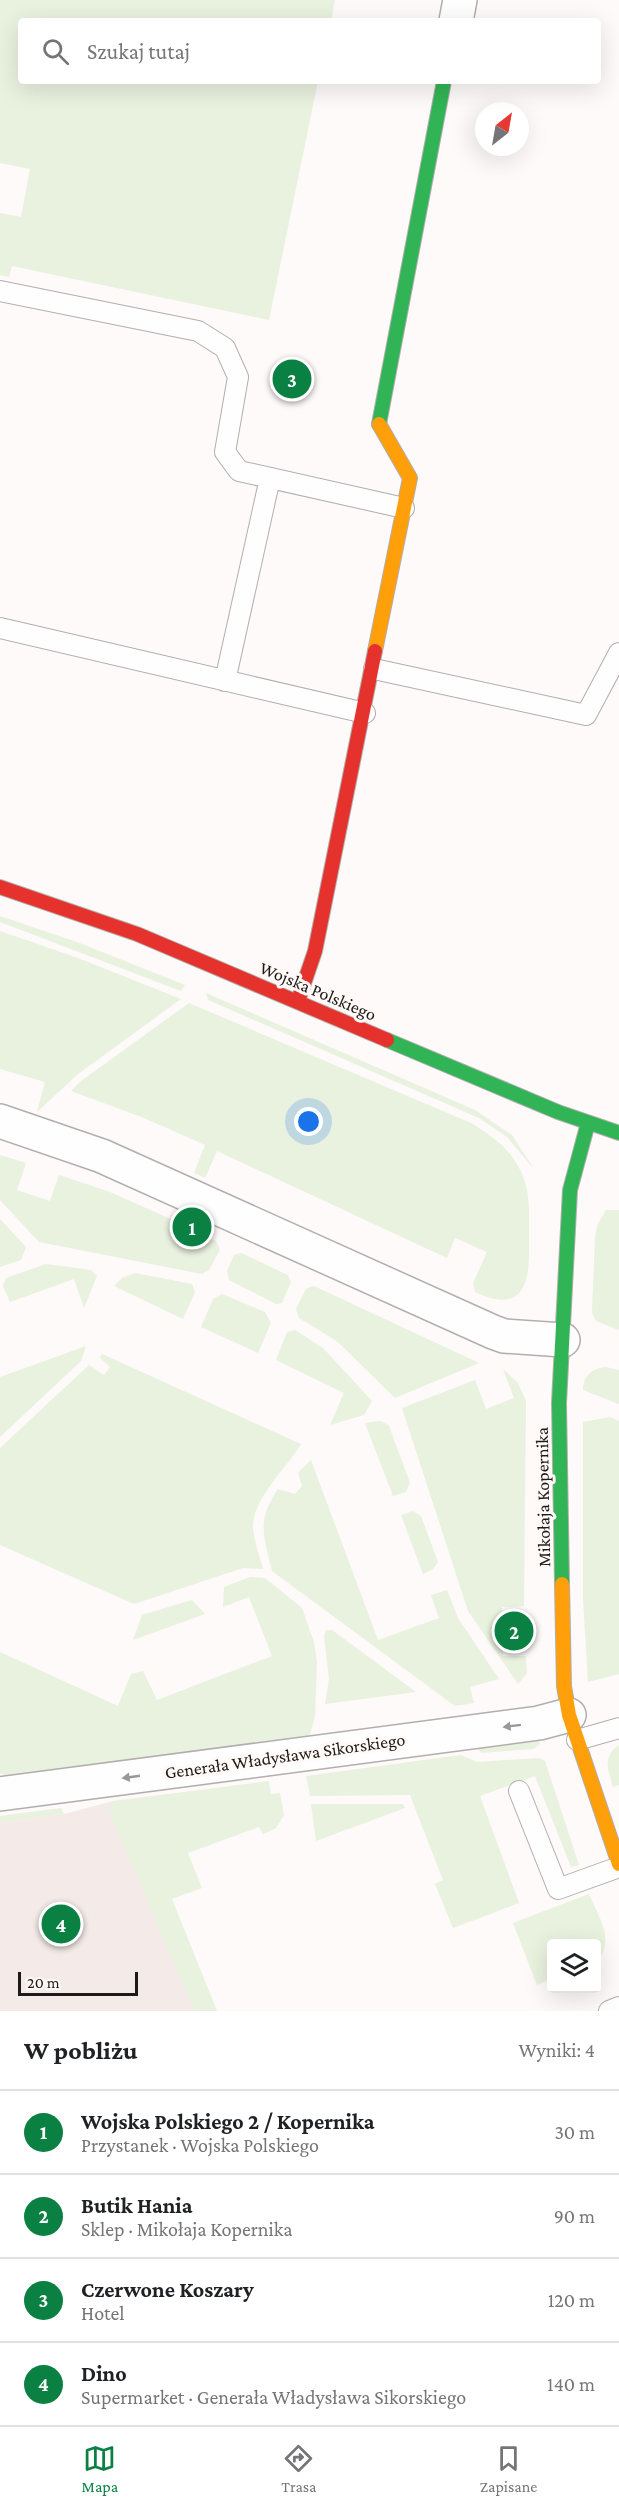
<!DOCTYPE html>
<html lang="pl">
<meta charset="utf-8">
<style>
body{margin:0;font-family:"Crimson Pro",serif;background:#f6f6f6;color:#202124}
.controls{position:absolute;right:18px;bottom:18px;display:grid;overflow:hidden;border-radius:6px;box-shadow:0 6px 24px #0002}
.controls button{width:54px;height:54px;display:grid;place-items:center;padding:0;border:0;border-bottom:2px solid #e0e0e0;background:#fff;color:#202124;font:30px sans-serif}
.compass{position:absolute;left:475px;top:102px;width:54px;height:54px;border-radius:50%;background:#fff;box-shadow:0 6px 24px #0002;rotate:31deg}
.scale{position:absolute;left:18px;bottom:15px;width:120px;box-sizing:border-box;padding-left:6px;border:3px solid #1e1a18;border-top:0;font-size:16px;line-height:21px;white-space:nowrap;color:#1e1a18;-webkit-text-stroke:4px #fff9f7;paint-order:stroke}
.you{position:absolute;left:309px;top:1122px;width:21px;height:21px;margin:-15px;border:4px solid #fff;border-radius:50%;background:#1a73e8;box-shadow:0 0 0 9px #1a73e833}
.badge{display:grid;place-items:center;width:39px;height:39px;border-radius:50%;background:#0b8043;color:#fff;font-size:20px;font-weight:700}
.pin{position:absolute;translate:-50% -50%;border:3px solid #fff;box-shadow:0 2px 6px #0006}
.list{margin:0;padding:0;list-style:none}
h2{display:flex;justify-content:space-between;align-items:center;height:78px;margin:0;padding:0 24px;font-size:26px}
h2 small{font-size:20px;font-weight:400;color:#757577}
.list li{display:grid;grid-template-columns:39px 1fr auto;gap:18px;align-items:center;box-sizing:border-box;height:84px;padding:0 24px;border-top:2px solid #e0e0e0}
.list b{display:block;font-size:22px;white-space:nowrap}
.list p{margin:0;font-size:20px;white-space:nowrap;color:#757577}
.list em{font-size:20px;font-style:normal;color:#757577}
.icon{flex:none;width:33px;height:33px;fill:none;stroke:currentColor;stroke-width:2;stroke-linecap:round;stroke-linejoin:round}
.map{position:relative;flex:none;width:619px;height:2011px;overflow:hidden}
.search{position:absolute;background:#fff;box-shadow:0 6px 24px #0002;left:18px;right:18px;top:18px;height:66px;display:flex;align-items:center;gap:15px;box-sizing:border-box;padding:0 21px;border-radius:6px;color:#757577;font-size:22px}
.sheet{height:414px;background:#fff}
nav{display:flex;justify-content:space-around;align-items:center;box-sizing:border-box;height:84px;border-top:2px solid #e0e0e0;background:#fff;font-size:16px;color:#757577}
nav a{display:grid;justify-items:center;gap:3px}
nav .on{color:#0b8043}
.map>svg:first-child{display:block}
.built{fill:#f4ebe8}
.green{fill:#e9f1df}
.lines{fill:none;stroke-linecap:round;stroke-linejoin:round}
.lane-casing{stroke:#b2aead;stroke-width:22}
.street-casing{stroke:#b2aead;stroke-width:36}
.fast-casing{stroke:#b2aead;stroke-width:16}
.slow-casing{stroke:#b2aead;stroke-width:16}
.jam-casing{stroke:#b2aead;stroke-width:16}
.lane{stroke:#fffefe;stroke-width:20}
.street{stroke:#fffefe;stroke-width:33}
.fast{stroke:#30b455;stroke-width:14}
.slow{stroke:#ff9f0a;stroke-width:14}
.jam{stroke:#e5322d;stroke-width:14}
.oneway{fill:#9a9796}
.labels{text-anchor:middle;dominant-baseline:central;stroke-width:6;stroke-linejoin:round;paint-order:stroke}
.street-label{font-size:18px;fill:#1e1a18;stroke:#fff9f7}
</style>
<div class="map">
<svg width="619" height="2011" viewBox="0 0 619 2011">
<rect width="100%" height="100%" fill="#fdfaf9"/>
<!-- built -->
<polygon class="built" points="113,1801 201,2011 0,2011 0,1823 64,1814"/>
<!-- green -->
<g class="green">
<polygon points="0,0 335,0 331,21 21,21 21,81 318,81 269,320 12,266 9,277 0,275 0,213 21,217 30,169 0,163"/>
<polygon points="0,916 77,942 185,985 181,991 0,922"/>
<polygon points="0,931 78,958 181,999 78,1074 37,1112 45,1082 0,1069"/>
<polygon points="206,993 475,1110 512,1135 534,1169 507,1137 479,1118 208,1000"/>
<path d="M189,1003L471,1123C490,1135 507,1146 518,1166C531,1188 529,1212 529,1237C530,1277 528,1317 475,1292L473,1283L487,1252L455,1238L447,1258L217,1151L205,1178L194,1173L205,1145L144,1118L71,1091L81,1081Z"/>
<polygon points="0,1155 26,1163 17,1190 50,1201 59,1175 110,1192 177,1222 172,1235 200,1247 206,1236 216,1241 220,1250 209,1270 202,1274 39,1242 0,1200"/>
<polygon points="606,1210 619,1210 619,1330 596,1321 592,1313 595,1237 597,1226"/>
<polygon points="0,1219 26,1247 21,1260 0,1267"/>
<polygon points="241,1253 288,1275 291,1282 282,1303 276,1304 229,1280 227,1271 234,1255"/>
<polygon points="46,1264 91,1270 97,1276 84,1308 74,1279 10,1302 3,1286 6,1278"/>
<polygon points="135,1273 192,1284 195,1292 183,1319 114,1286 122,1278"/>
<polygon points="313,1286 314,1286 479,1363 395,1398 338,1342 299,1318 296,1309 306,1289"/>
<polygon points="222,1294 265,1312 271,1323 258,1353 201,1327 213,1299"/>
<polygon points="295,1330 323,1348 372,1401 364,1415 330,1425 344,1393 276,1360 287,1332"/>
<polygon points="86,1346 81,1361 0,1437 0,1377"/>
<path d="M102,1354L301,1444C286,1469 252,1499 253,1528C254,1541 260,1557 263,1569L243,1568L134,1604L0,1545V1448L89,1365L104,1375L110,1367L100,1358Z"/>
<path d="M606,1367L619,1370V1404L583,1390C583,1376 592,1368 606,1367Z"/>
<polygon points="503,1369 518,1383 526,1401 524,1606 502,1607 503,1656 526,1656 527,1673 518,1684 468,1611 402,1408 475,1380 486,1409 514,1398"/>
<polygon points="610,1417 619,1421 619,1674 588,1682 583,1599 583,1422"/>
<polygon points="381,1421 389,1426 410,1483 406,1492 393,1496 365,1423"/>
<path d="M311,1460L378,1640L439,1618L431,1595L447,1590L458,1618L499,1679L470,1687L474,1703L455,1706L272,1571C264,1536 256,1521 278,1489L295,1494L302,1486L298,1473Z"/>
<polygon points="413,1511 421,1516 438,1562 433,1569 423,1574 401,1515"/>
<polygon points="250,1577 265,1578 302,1608 314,1642 317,1662 315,1716 309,1738 11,1778 0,1773 0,1652 118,1706 131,1674 143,1671 157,1700 272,1656 249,1597 223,1607 224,1587"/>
<polygon points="192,1600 205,1614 133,1640 142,1615"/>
<polygon points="326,1630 332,1630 416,1692 325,1704 329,1679 324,1636"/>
<polygon points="538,1736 540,1744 534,1749 481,1753 474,1744"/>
<path d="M619,1745V1785L613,1787C608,1770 602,1756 619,1745Z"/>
<polygon points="461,1755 477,1762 539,1758 545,1761 579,1865 571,1867 535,1776 480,1796 519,1903 453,1928 435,1884 443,1880 410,1795 310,1796 306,1776"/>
<polygon points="269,1781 271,1794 280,1793 284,1815 276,1828 263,1834 259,1827 188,1853 202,1888 172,1899 217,2011 194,2011 108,1808 113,1801"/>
<polygon points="311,1804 403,1804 405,1808 316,1841"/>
<polygon points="61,1808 64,1814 0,1823 0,1816"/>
<path d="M589,1894C598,1916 616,1941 597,1961L596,1944H552L551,1979L537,1985L513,1923Z"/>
</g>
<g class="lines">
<defs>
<g id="lane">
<polyline points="0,291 198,331 225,348 238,377 225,452 239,471 404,508"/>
<polyline points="0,628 365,713"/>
<polyline points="374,669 586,715 619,653"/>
<polyline points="225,681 270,478"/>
<polyline points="577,1740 619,1728"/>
<polyline points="519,1791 558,1889 619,1867"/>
<polyline points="609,2011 619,2007"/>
</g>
<g id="street">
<polyline points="456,21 460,0"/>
<polyline points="0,1121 102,1156 493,1332 504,1336 563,1340"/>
<polyline points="0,1794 539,1723 569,1715"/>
</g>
<g id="fast">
<polyline points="379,424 444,81"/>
<polyline points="387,1040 558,1112 619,1133"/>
<polyline points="562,1584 559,1403 570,1190 588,1123"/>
</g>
<g id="slow">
<polyline points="375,651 410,478 379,424"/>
<polyline points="562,1584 564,1686 569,1715 619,1864"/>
</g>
<g id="jam">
<polyline points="0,887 137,934 387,1040"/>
<polyline points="298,1001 315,951 375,651"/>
</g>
</defs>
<!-- lane casing -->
<use href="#lane" class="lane-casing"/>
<!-- street casing -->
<use href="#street" class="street-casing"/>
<!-- fast casing -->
<use href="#fast" class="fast-casing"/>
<!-- slow casing -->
<use href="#slow" class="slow-casing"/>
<!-- jam casing -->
<use href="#jam" class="jam-casing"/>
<!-- lane -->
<use href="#lane" class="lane"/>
<!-- street -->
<use href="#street" class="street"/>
<!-- fast -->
<use href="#fast" class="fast"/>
<!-- slow -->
<use href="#slow" class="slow"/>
<!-- jam -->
<use href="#jam" class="jam"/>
</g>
<!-- one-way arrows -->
<defs><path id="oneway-solid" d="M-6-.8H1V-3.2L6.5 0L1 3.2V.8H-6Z" transform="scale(1.5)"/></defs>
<g class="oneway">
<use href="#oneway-solid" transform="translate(512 1726) rotate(173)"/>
<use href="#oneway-solid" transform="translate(131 1777) rotate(172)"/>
</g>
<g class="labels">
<!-- street labels -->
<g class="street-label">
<text transform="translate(318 991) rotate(23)">Wojska Polskiego</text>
<text transform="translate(543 1497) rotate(-91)">Mikołaja Kopernika</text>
<text transform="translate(285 1756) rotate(-8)">Generała Władysława Sikorskiego</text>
</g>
</g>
</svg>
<div class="controls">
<button><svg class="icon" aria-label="layers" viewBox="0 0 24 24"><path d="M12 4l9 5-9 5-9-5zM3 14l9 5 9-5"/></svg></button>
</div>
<svg class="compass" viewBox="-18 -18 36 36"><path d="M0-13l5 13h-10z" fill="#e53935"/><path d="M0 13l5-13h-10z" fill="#757577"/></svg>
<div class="scale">20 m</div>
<div class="you"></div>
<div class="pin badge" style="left:192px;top:1227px">1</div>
<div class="pin badge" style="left:514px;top:1631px">2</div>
<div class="pin badge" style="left:292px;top:379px">3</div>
<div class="pin badge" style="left:61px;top:1924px">4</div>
<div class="search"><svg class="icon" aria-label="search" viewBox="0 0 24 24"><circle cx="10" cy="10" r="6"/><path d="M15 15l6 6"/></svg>Szukaj tutaj</div>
</div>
<section class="sheet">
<h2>W pobliżu<small>Wyniki: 4</small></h2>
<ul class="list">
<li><span class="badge">1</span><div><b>Wojska Polskiego 2 / Kopernika</b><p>Przystanek · Wojska Polskiego</p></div><em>30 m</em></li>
<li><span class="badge">2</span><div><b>Butik Hania</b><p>Sklep · Mikołaja Kopernika</p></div><em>90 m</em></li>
<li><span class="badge">3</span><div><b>Czerwone Koszary</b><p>Hotel</p></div><em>120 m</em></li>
<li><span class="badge">4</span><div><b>Dino</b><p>Supermarket · Generała Władysława Sikorskiego</p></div><em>140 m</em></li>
</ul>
</section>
<nav>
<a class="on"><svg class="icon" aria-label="map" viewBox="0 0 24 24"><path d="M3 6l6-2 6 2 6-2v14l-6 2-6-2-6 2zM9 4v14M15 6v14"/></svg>Mapa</a>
<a><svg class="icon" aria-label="directions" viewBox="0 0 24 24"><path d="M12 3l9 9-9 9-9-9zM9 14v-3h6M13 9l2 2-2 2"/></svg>Trasa</a>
<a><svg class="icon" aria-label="saved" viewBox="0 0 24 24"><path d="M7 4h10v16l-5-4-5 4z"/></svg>Zapisane</a>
</nav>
